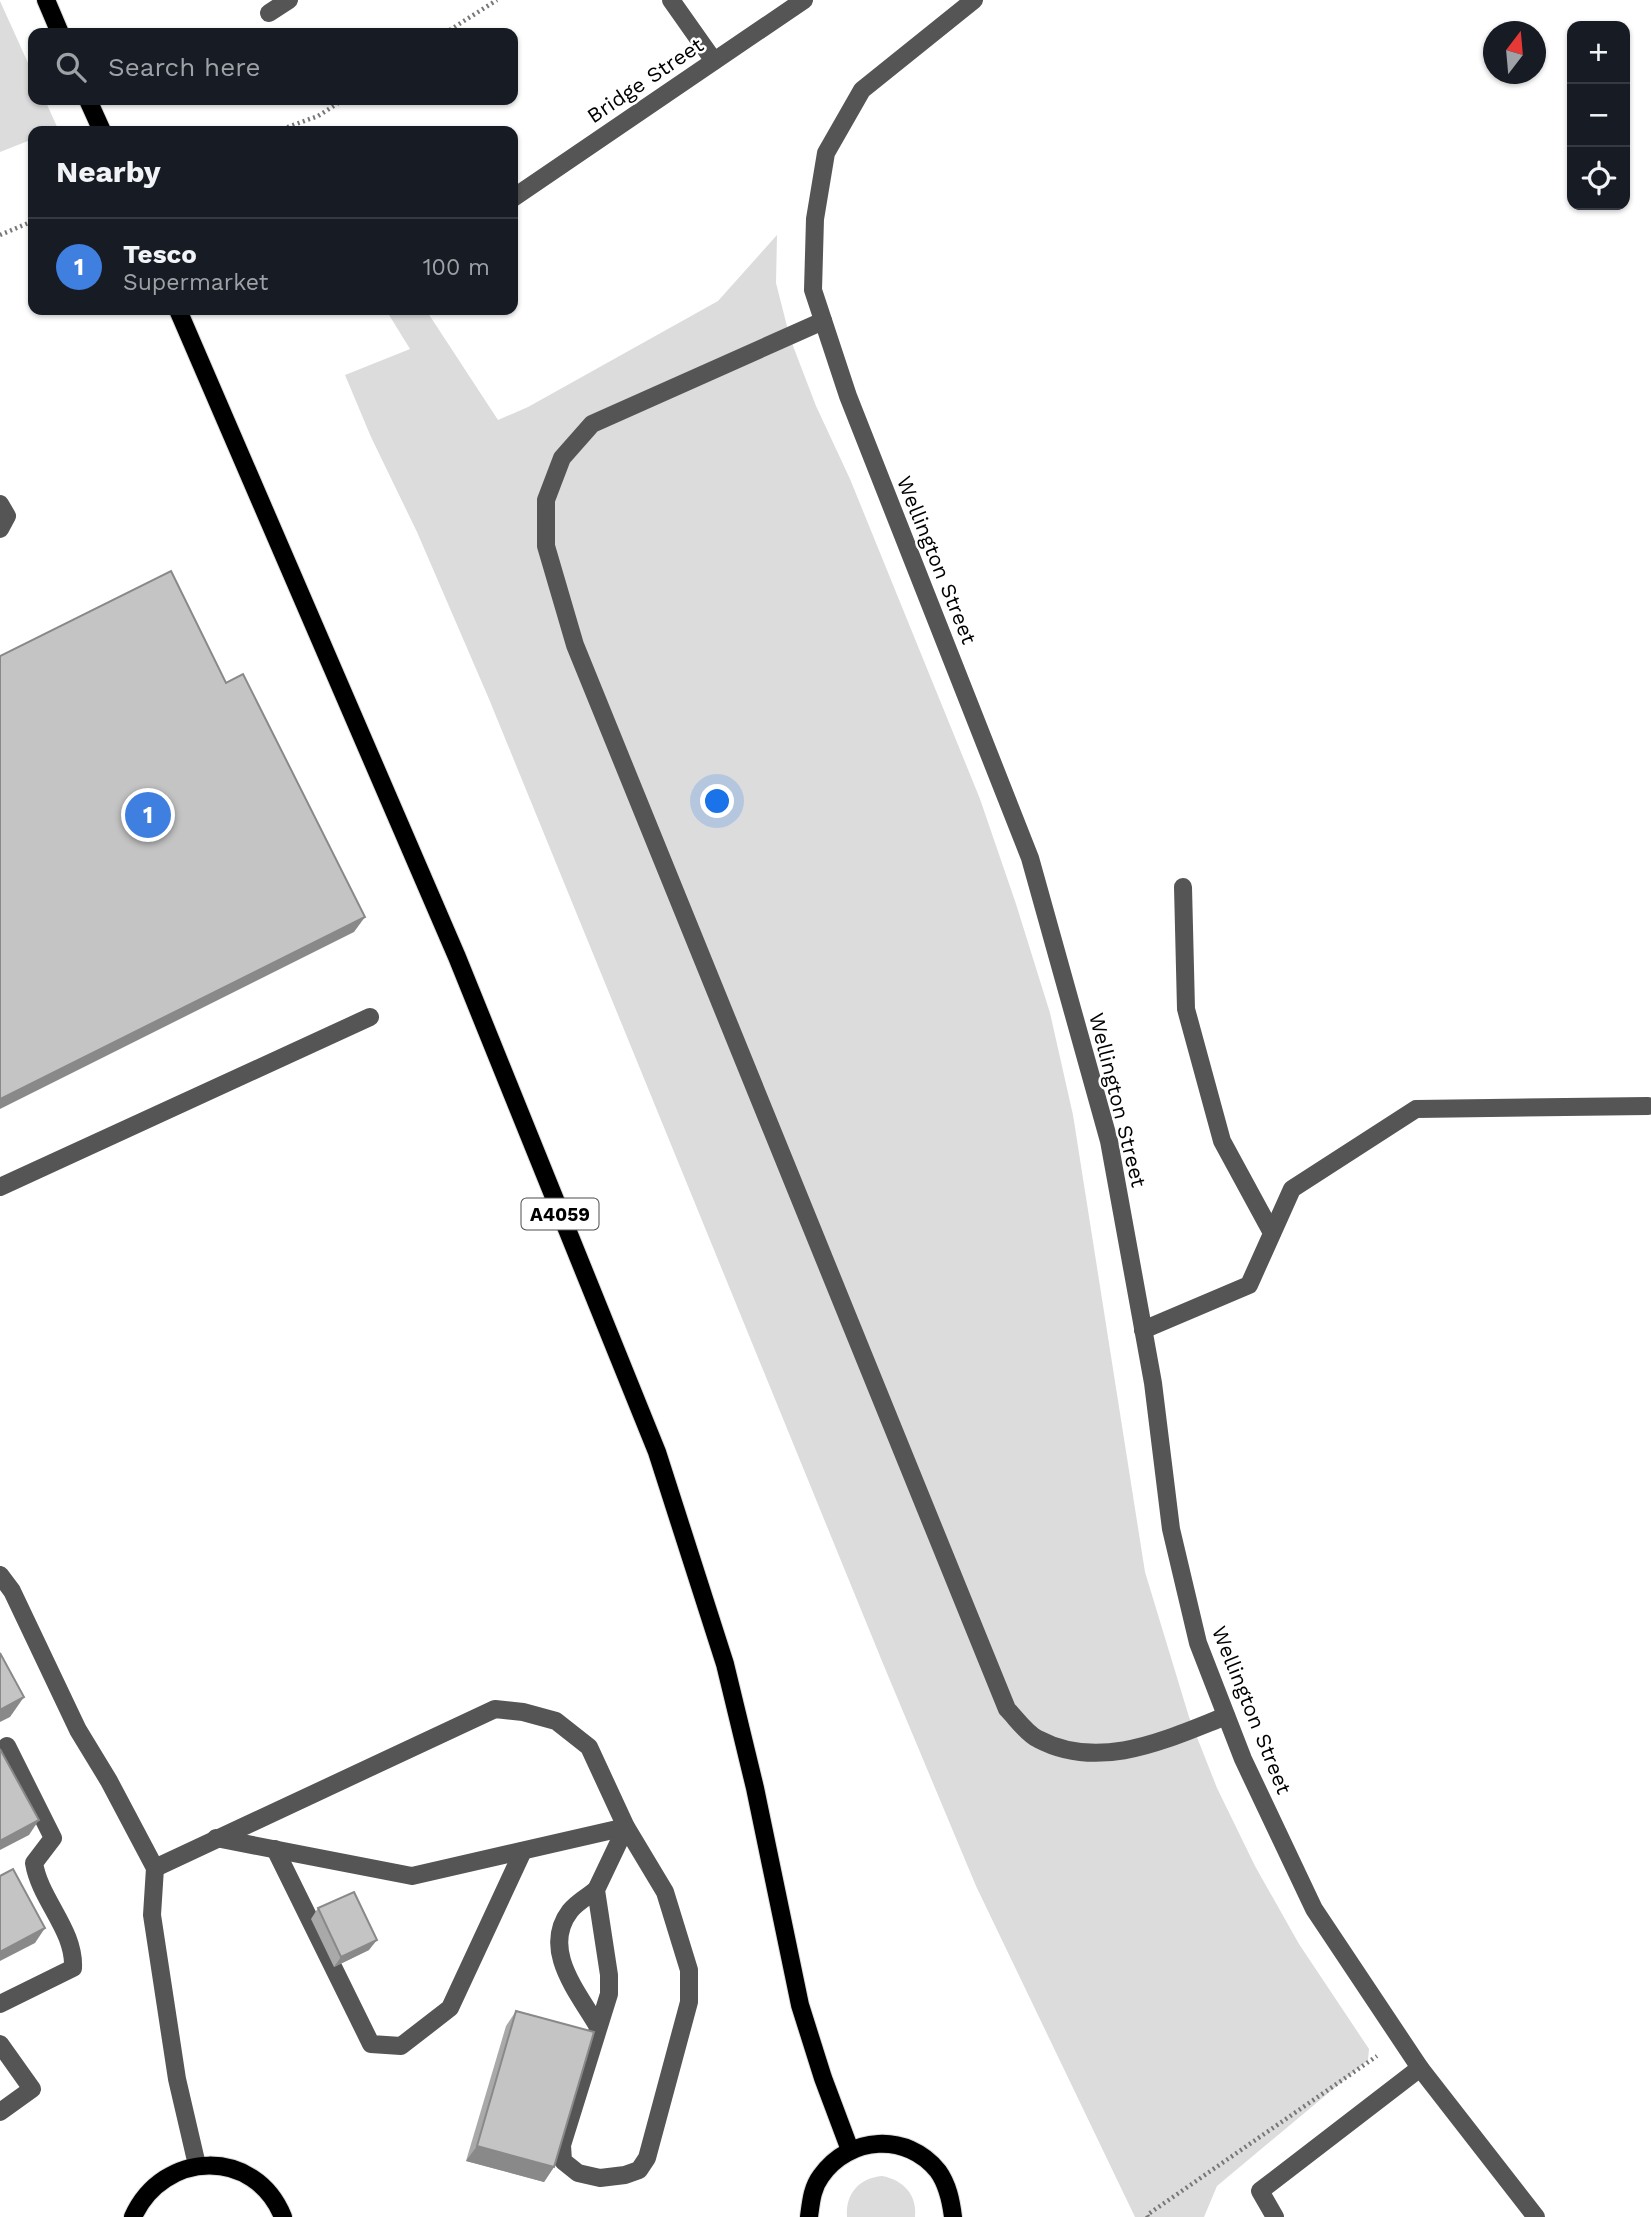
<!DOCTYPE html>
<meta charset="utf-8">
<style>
body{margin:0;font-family:"Work Sans",sans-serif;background:#20242c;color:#f1f3f6}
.controls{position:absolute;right:21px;top:21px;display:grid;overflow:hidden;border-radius:14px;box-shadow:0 2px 5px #0004}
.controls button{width:63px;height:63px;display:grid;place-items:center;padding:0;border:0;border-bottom:2px solid #363941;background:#171b24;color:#f1f3f6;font:35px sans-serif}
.compass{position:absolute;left:1483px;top:21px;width:63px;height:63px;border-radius:50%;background:#171b24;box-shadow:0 2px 5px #0004;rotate:16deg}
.you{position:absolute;left:718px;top:802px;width:24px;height:24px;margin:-18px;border:5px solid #fff;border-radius:50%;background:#1a73e8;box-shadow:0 0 0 10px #1a73e833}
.badge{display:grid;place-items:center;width:46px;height:46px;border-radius:50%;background:#ea580c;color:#fff;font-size:23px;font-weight:700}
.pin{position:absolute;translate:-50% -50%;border:4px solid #fff;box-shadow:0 2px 7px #0006}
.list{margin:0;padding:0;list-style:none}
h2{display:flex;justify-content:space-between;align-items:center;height:91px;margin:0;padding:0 28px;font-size:30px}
h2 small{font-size:23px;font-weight:400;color:#9ea1a6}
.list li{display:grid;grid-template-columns:46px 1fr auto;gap:21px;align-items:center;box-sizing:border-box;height:98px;padding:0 28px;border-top:2px solid #363941}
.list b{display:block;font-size:26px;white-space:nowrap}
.list p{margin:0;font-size:23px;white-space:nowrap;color:#9ea1a6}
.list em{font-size:23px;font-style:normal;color:#9ea1a6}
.icon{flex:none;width:38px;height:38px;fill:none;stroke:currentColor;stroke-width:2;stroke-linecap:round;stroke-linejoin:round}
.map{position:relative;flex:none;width:1651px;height:2217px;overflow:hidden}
.search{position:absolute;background:#171b24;box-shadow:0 2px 5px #0004;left:28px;top:28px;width:490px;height:77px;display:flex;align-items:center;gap:18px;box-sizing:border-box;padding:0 24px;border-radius:14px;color:#9ea1a6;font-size:26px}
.panel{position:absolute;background:#171b24;box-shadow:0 2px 5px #0004;left:28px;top:126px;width:490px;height:189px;border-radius:14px}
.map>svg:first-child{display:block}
.green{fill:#dcdcdc}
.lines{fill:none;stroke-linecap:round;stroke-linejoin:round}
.major-casing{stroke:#dbdbdb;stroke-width:20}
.path{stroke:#777;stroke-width:4.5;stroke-dasharray:2 3.5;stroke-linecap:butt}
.minor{stroke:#555;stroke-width:18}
.major{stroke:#000;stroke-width:18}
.wall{fill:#a9a9a9}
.shaded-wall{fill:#898989}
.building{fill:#c4c4c4;stroke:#898989;stroke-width:2}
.labels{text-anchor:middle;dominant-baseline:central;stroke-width:5;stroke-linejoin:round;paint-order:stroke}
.shield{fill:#fff;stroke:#4c4c4c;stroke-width:2}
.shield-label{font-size:19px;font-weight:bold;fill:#000}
.street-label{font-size:21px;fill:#000;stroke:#fff}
</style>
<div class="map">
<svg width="1651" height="2217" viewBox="0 0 1651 2217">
<rect width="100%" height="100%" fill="#fff"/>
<!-- green -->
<g class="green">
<polygon points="0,1 33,74 33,100 45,100 58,129 52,131 33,131 33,139 0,152"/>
<polygon points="777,235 776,283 790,338 816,406 850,479 980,799 1016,904 1050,1013 1073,1115 1145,1572 1189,1717 1217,1788 1255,1866 1299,1944 1369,2049 1368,2060 1217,2186 1204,2217 1135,2217 976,1886 884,1666 489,699 417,532 371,437 345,375 410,349 386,310 426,310 498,420 528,407 718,301"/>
<path d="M882,2176C903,2180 917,2194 915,2217H847C845,2194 859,2178 882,2176Z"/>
</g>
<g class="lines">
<defs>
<g id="major">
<polyline points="46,0 60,33"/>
<polyline points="88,100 102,131"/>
<polyline points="178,310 457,957 657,1452 725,1664 755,1788 800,2005 823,2078 850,2150"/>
<path d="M133,2217C163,2150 255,2147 283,2217"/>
<path d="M809,2217C811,2202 812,2188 821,2176C849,2136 907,2132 938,2171C948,2185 951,2201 953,2217"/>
</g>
</defs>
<!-- major casing -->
<use href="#major" class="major-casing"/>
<!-- path -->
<g class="path">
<polyline points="445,33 497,0"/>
<polyline points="277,131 318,116 343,100"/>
<polyline points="0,235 33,221"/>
<polyline points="1148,2217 1147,2215 1377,2056"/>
</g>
<!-- minor -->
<g class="minor">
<polyline points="671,0 714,61"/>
<polyline points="974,0 862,90 826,153 815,219 813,290 848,396 1030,858 1109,1141 1153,1383 1171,1529 1198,1643 1243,1759 1314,1909 1420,2068 1536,2217"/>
<polyline points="269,13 289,0"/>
<polyline points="513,198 804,0"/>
<path d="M823,321L592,424L562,458L546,500V546L575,645L1007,1709C1016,1718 1026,1733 1038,1739C1100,1772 1167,1739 1226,1716"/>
<polyline points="0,504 7,516 0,529"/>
<polyline points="1183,887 1186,1009 1222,1141 1272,1233"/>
<polyline points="0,1187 370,1017"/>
<polyline points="1143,1330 1249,1285 1292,1189 1416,1109 1648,1106"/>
<polyline points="0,1575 12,1591 78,1730 109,1781 155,1868 152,1915 177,2079 197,2165"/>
<polyline points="216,1838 412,1876 626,1827"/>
<polyline points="275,1849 371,2044 401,2046 450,2008 523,1851"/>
<polyline points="155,1868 495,1709 523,1712 556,1721 589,1747 626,1827 665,1892 689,1970 689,2002 647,2158 639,2170 625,2175 600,2178 578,2173 563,2161 562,2145 609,1994 609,1975 596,1890 626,1827"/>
<path d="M596,1890C588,1896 576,1903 570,1911C541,1949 577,1991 597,2025"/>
<path d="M0,2004L73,1968C75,1930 40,1900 34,1863L53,1838L7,1746"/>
<polyline points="0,2044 32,2089 0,2112"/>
<polyline points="1275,2217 1260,2191 1420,2068"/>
</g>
<!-- major -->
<use href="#major" class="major"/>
</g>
<!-- wall -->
<g class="wall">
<polygon points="318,1908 369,1950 334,1967 311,1919"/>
<polygon points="516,2011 554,2167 544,2182 466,2161 506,2026"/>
</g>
<!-- shaded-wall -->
<g class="shaded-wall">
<polygon points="365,917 354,932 0,1109 0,1099"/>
<polygon points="24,1697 10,1717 0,1722 0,1710"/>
<polygon points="39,1820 29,1835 0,1850 0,1841"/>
<polygon points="45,1928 35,1943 0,1961 0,1952"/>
<polygon points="377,1940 369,1950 334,1967 341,1957"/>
<polygon points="477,2146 554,2167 544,2182 466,2161"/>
</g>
<!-- building -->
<g class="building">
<polygon points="171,571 226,683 243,674 365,917 0,1099 0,656"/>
<polygon points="0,1653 24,1697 0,1710"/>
<polygon points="0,1749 39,1820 0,1841"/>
<polygon points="13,1869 45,1928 0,1952 0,1876"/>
<polygon points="354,1892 377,1940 341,1957 318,1908"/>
<polygon points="516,2011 594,2032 554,2167 477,2146"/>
</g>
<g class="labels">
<!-- shield labels -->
<rect class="shield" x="521.5" y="1198.5" width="77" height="31" rx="5"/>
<g class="shield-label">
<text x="560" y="1214">A4059</text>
</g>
<!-- street labels -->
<g class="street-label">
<text transform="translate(645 80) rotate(-34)">Bridge Street</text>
<text transform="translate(937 560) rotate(68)">Wellington Street</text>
<text transform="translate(1118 1100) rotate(76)">Wellington Street</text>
<text transform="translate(1252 1710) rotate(68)">Wellington Street</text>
</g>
</g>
</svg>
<div class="controls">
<button>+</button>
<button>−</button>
<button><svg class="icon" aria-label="locate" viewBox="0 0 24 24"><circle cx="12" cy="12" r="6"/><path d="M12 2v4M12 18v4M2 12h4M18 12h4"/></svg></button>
</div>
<svg class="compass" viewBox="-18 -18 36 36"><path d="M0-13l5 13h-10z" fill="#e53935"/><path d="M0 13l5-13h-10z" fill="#9ea1a6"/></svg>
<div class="you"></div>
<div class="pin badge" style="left:148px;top:815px;background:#3f7fe0">1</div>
<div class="search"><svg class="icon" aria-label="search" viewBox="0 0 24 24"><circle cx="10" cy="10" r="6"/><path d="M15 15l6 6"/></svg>Search here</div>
<section class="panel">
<h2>Nearby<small></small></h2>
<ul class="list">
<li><span class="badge" style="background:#3f7fe0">1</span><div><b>Tesco</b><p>Supermarket</p></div><em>100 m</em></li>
</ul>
</section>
</div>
